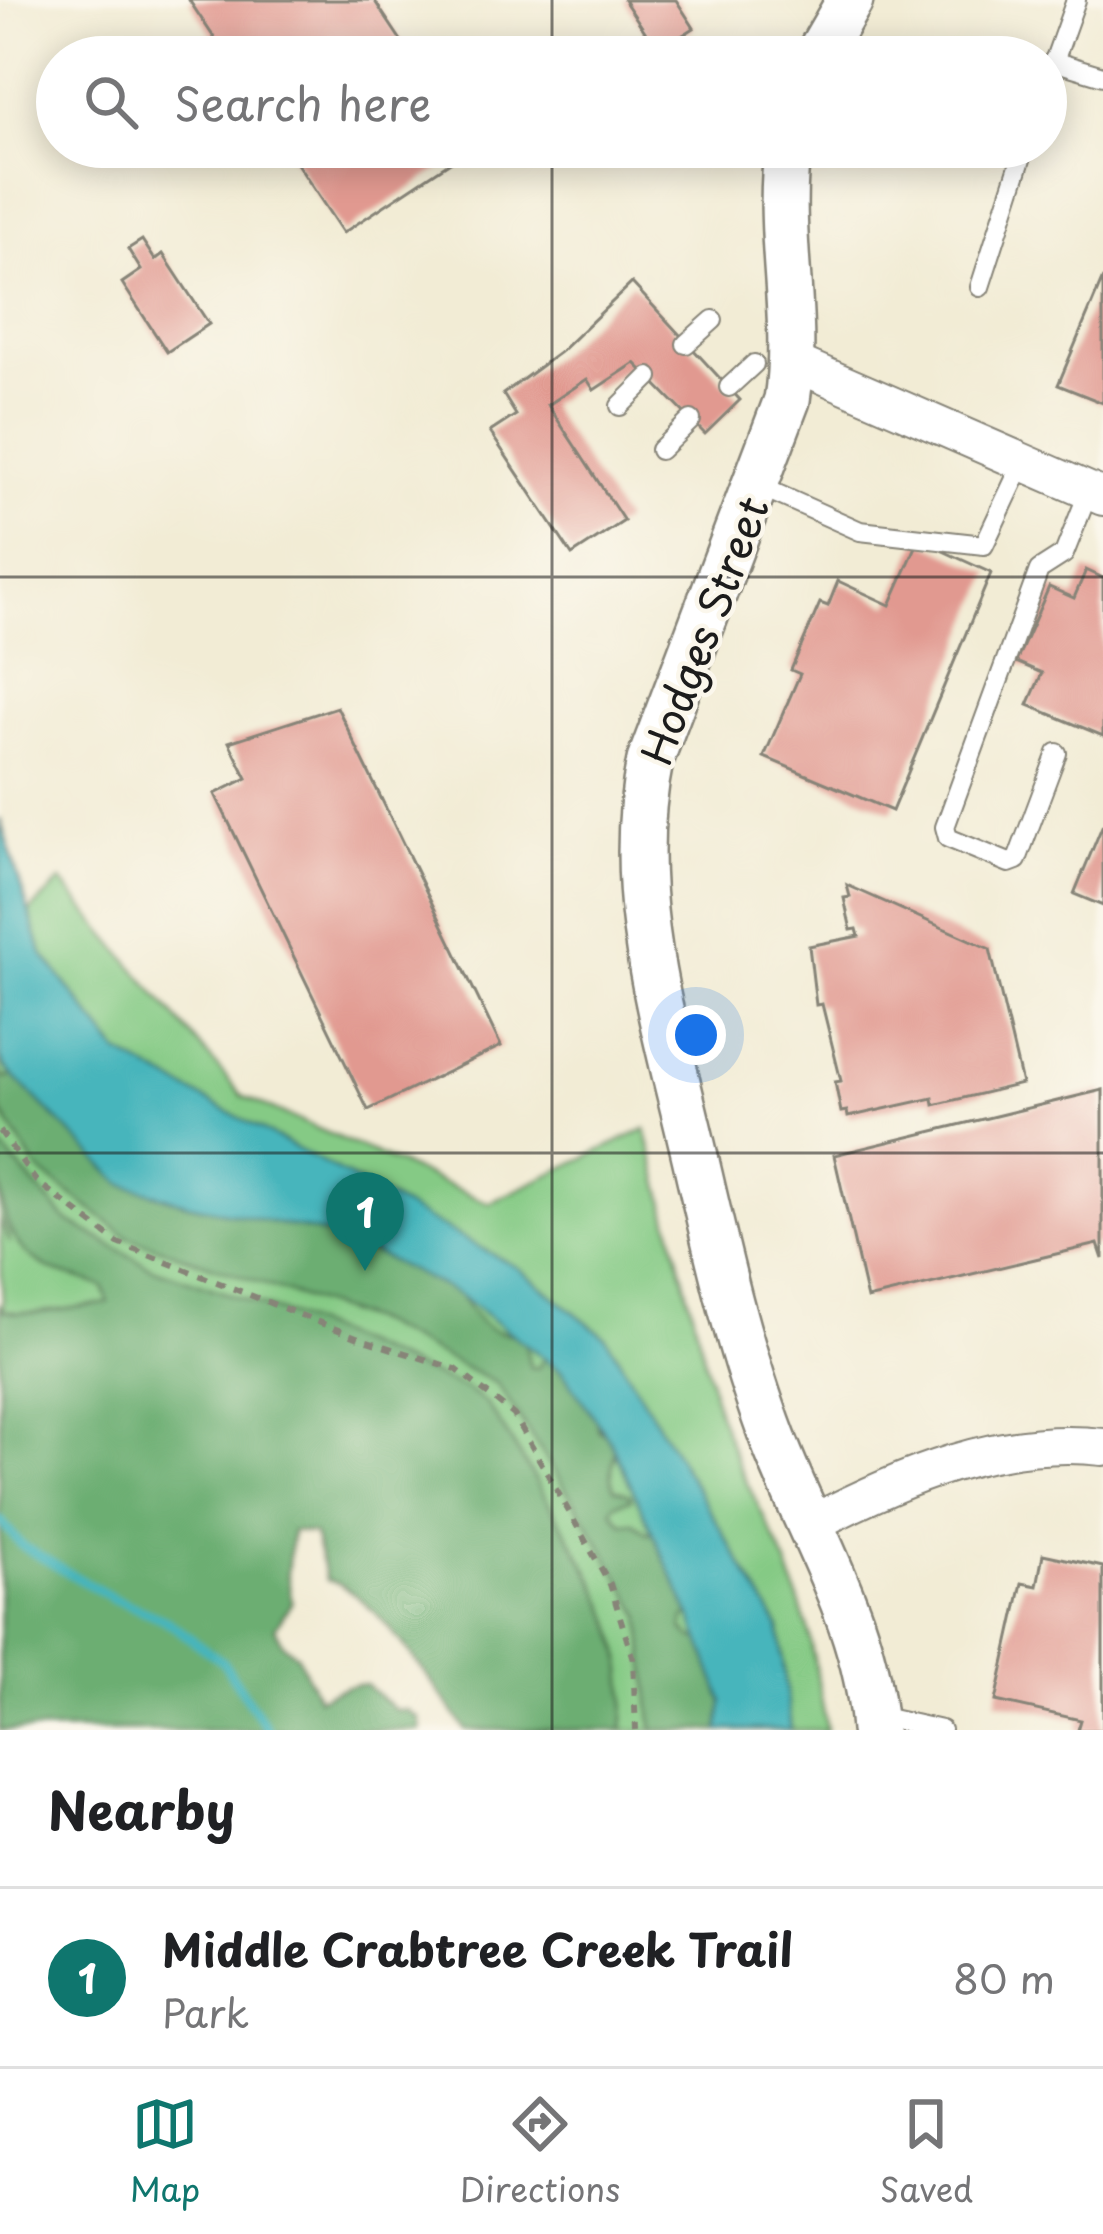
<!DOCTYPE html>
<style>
body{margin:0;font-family:"Playpen Sans",sans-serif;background:#f2f2f2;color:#202124}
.you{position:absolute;left:696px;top:1035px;width:42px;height:42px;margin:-30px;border:9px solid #fff;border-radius:50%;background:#1a73e8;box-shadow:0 0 0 18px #1a73e833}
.badge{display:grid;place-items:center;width:78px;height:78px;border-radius:50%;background:#0f766e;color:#fff;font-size:39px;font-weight:700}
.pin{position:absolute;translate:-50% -99px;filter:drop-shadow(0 3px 6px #0008)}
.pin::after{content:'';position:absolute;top:63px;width:42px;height:36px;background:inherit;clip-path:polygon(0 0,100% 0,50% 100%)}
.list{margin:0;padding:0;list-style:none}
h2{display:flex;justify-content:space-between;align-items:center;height:156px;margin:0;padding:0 48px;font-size:51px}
h2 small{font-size:39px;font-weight:400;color:#757577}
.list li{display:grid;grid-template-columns:78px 1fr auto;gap:36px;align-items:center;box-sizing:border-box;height:180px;padding:0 48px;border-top:3px solid #e0e0e0}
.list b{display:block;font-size:45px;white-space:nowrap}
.list p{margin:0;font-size:39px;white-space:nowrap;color:#757577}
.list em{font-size:39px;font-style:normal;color:#757577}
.icon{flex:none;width:66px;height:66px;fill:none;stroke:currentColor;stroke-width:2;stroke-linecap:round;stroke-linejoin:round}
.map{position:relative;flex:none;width:1103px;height:1730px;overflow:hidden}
.search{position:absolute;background:#fff;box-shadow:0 6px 30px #0003;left:36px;right:36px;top:36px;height:132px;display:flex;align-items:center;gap:30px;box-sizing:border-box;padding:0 42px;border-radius:66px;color:#757577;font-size:45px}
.sheet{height:336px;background:#fff}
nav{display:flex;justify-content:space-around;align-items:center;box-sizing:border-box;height:168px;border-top:3px solid #e0e0e0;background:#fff;font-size:33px;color:#757577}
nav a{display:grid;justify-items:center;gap:6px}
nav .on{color:#0f766e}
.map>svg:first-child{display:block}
.green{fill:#85ca85;stroke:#507350;stroke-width:3}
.forest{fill:#6cae72;stroke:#446547;stroke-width:3}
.water{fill:#46b5bc;stroke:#31686c;stroke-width:3}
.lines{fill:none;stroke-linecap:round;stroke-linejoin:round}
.stream{stroke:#46b5bc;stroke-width:9}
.building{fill:#e19990}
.service-casing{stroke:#878478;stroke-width:22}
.minor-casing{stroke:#878478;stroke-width:40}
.tertiary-casing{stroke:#878478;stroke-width:50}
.path{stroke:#878478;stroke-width:6;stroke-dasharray:9 9;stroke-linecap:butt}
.service{stroke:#fff;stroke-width:18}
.minor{stroke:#fff;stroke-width:36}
.tertiary{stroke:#fff;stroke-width:45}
.grid{fill:none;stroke:#1c1c1c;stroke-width:3;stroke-opacity:0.55}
.labels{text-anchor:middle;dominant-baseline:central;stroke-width:9;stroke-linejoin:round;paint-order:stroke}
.street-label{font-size:42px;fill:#1c1c1c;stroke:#fbf7ec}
</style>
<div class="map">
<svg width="1103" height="1730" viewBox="0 0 1103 1730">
<rect width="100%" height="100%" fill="#fbf7ec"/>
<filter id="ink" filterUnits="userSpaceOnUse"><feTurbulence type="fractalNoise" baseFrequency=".00833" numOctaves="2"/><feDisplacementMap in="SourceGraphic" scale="24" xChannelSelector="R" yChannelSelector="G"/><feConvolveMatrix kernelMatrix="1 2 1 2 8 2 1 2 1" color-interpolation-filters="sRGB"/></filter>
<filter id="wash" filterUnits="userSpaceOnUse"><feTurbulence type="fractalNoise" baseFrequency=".004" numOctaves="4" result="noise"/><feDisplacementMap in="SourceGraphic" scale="48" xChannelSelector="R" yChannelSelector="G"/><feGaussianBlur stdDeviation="2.7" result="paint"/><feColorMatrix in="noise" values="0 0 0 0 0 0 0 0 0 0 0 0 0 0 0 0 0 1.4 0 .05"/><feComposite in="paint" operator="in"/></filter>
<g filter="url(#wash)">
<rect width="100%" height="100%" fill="#f2ecd5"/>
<!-- green -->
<polygon class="green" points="61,881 242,1096 489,1203 646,1129 718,1413 740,1469 787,1564 809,1632 827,1730 542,1730 78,1309 23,1314 3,1310 0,1218 10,1244 0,1215 0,941"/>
<!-- forest -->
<g class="forest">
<path d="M16,1068L205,1177L453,1285C464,1300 476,1325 495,1331C507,1335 512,1331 524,1339L530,1367L538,1368L554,1338L593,1410L599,1431L613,1437C619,1454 607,1467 614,1488L630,1494L631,1499L615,1504L612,1510L622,1523L634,1522L647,1533L666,1526L700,1609L685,1619L683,1629L693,1638L720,1639L734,1730H653L641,1615L588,1523L497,1384L376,1323L128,1237L38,1170L0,1109V1074L7,1079Z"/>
<path d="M0,1146L66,1220L152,1268L290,1315L464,1388L485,1402C509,1435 529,1470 550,1505C596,1581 634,1637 623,1730H466C440,1694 368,1585 326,1580L314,1534L292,1531L287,1572L292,1602L275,1628L283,1644L297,1655L318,1698L347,1686L365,1684L395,1710H407L419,1718L421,1730H0V1306L3,1311C41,1317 73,1307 109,1303L103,1287C88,1280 73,1277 57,1272C0,1250 0,1204 0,1146Z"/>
</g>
<!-- water -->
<polygon class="water" points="0,819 42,953 119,1053 518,1268 606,1337 779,1627 791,1730 719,1730 723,1702 692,1619 611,1442 562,1371 459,1295 344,1238 188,1204 122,1184 5,1068 0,1058"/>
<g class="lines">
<!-- stream -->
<polyline class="stream" points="0,1520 22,1546 114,1599 164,1619 223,1662 268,1730"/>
</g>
<g id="blocks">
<!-- building -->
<g class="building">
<polygon points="189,0 374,0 412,57 227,57"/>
<polygon points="624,0 676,0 694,28 658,51"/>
<polygon points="286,147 473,147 343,233"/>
<polygon points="142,240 155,260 163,254 209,324 167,352 122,283 141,270 128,249"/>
<polygon points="1103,278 1103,403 1058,385"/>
<polygon points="632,283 740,400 705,434 635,363 594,390 587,379 548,405 624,521 572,555 490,432 516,415 503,394 560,352"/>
<polygon points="919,540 991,573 892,811 764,757 800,674 791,670 820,603 828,606 838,581 890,605"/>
<polygon points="1086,570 1103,578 1103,736 1028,705 1042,673 1016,662 1049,587 1074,598"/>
<polygon points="337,707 501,1046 368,1110 215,794 247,778 229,742"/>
<polygon points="1103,824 1103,906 1074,894"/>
<polygon points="847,885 990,949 1022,1084 934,1105 933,1098 848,1117 847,1111 841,1112 835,1082 841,1081 822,1004 816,1005 809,946 859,936 857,929 851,930 844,898 850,897"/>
<polygon points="1103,1090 1103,1259 1098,1244 867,1299 834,1155"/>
<polygon points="1043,1554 1103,1567 1103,1730 1078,1730 1081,1720 996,1701 1022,1583 1037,1586"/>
</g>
</g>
</g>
<g filter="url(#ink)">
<use href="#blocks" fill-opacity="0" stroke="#878478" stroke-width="3"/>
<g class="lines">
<defs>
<g id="service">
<polyline points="1053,61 1103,76"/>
<polyline points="1046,84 1076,0"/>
<polyline points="980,287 1025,147"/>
<polyline points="686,344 713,320"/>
<polyline points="729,387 754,364"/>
<polyline points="620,406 649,377"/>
<polyline points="660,450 691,420"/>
<polyline points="757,485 860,531 984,545 1023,462"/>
<polyline points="1057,753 1017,860 1009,863 948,838 945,827 1039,570 1064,554 1089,491"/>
<polyline points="873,1715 941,1730"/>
</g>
<g id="minor">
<polyline points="793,362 1103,497"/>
<path d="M811,1524C902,1477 999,1435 1103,1447"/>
</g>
<g id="tertiary">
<polyline points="817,57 850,0"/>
<path d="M788,147C775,232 800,316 787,400L650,761C622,894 665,1027 695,1157C717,1252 738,1347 773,1439C810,1536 867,1623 874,1730"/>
</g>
</defs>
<!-- service casing -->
<use href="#service" class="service-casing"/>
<!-- minor casing -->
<use href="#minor" class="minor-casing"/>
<!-- tertiary casing -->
<use href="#tertiary" class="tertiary-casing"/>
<!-- path -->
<polyline class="path" points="0,1131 36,1181 118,1243 364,1340 456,1369 514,1415 610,1584 633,1659 636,1730"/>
<!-- service -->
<use href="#service" class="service"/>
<!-- minor -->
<use href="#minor" class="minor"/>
<!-- tertiary -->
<use href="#tertiary" class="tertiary"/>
</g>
</g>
<!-- grid -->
<path class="grid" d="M552,0V57M552,147V1730M0,577H1103M0,1153H1103"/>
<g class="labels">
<!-- street labels -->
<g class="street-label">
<text transform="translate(703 630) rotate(-69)">Hodges Street</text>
</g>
</g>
</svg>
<div class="you"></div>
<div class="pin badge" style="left:365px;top:1271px">1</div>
<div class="search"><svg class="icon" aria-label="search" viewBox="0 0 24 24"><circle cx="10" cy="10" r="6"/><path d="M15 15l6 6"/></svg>Search here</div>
</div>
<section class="sheet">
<h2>Nearby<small></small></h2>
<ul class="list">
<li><span class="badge">1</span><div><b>Middle Crabtree Creek Trail</b><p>Park</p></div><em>80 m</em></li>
</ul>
</section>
<nav>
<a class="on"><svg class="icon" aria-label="map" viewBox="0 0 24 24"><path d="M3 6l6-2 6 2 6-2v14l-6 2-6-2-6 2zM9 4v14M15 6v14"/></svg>Map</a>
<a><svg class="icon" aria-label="directions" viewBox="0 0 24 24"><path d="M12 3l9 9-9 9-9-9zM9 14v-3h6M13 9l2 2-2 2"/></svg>Directions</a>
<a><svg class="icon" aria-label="saved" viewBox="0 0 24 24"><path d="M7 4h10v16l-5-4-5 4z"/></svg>Saved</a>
</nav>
